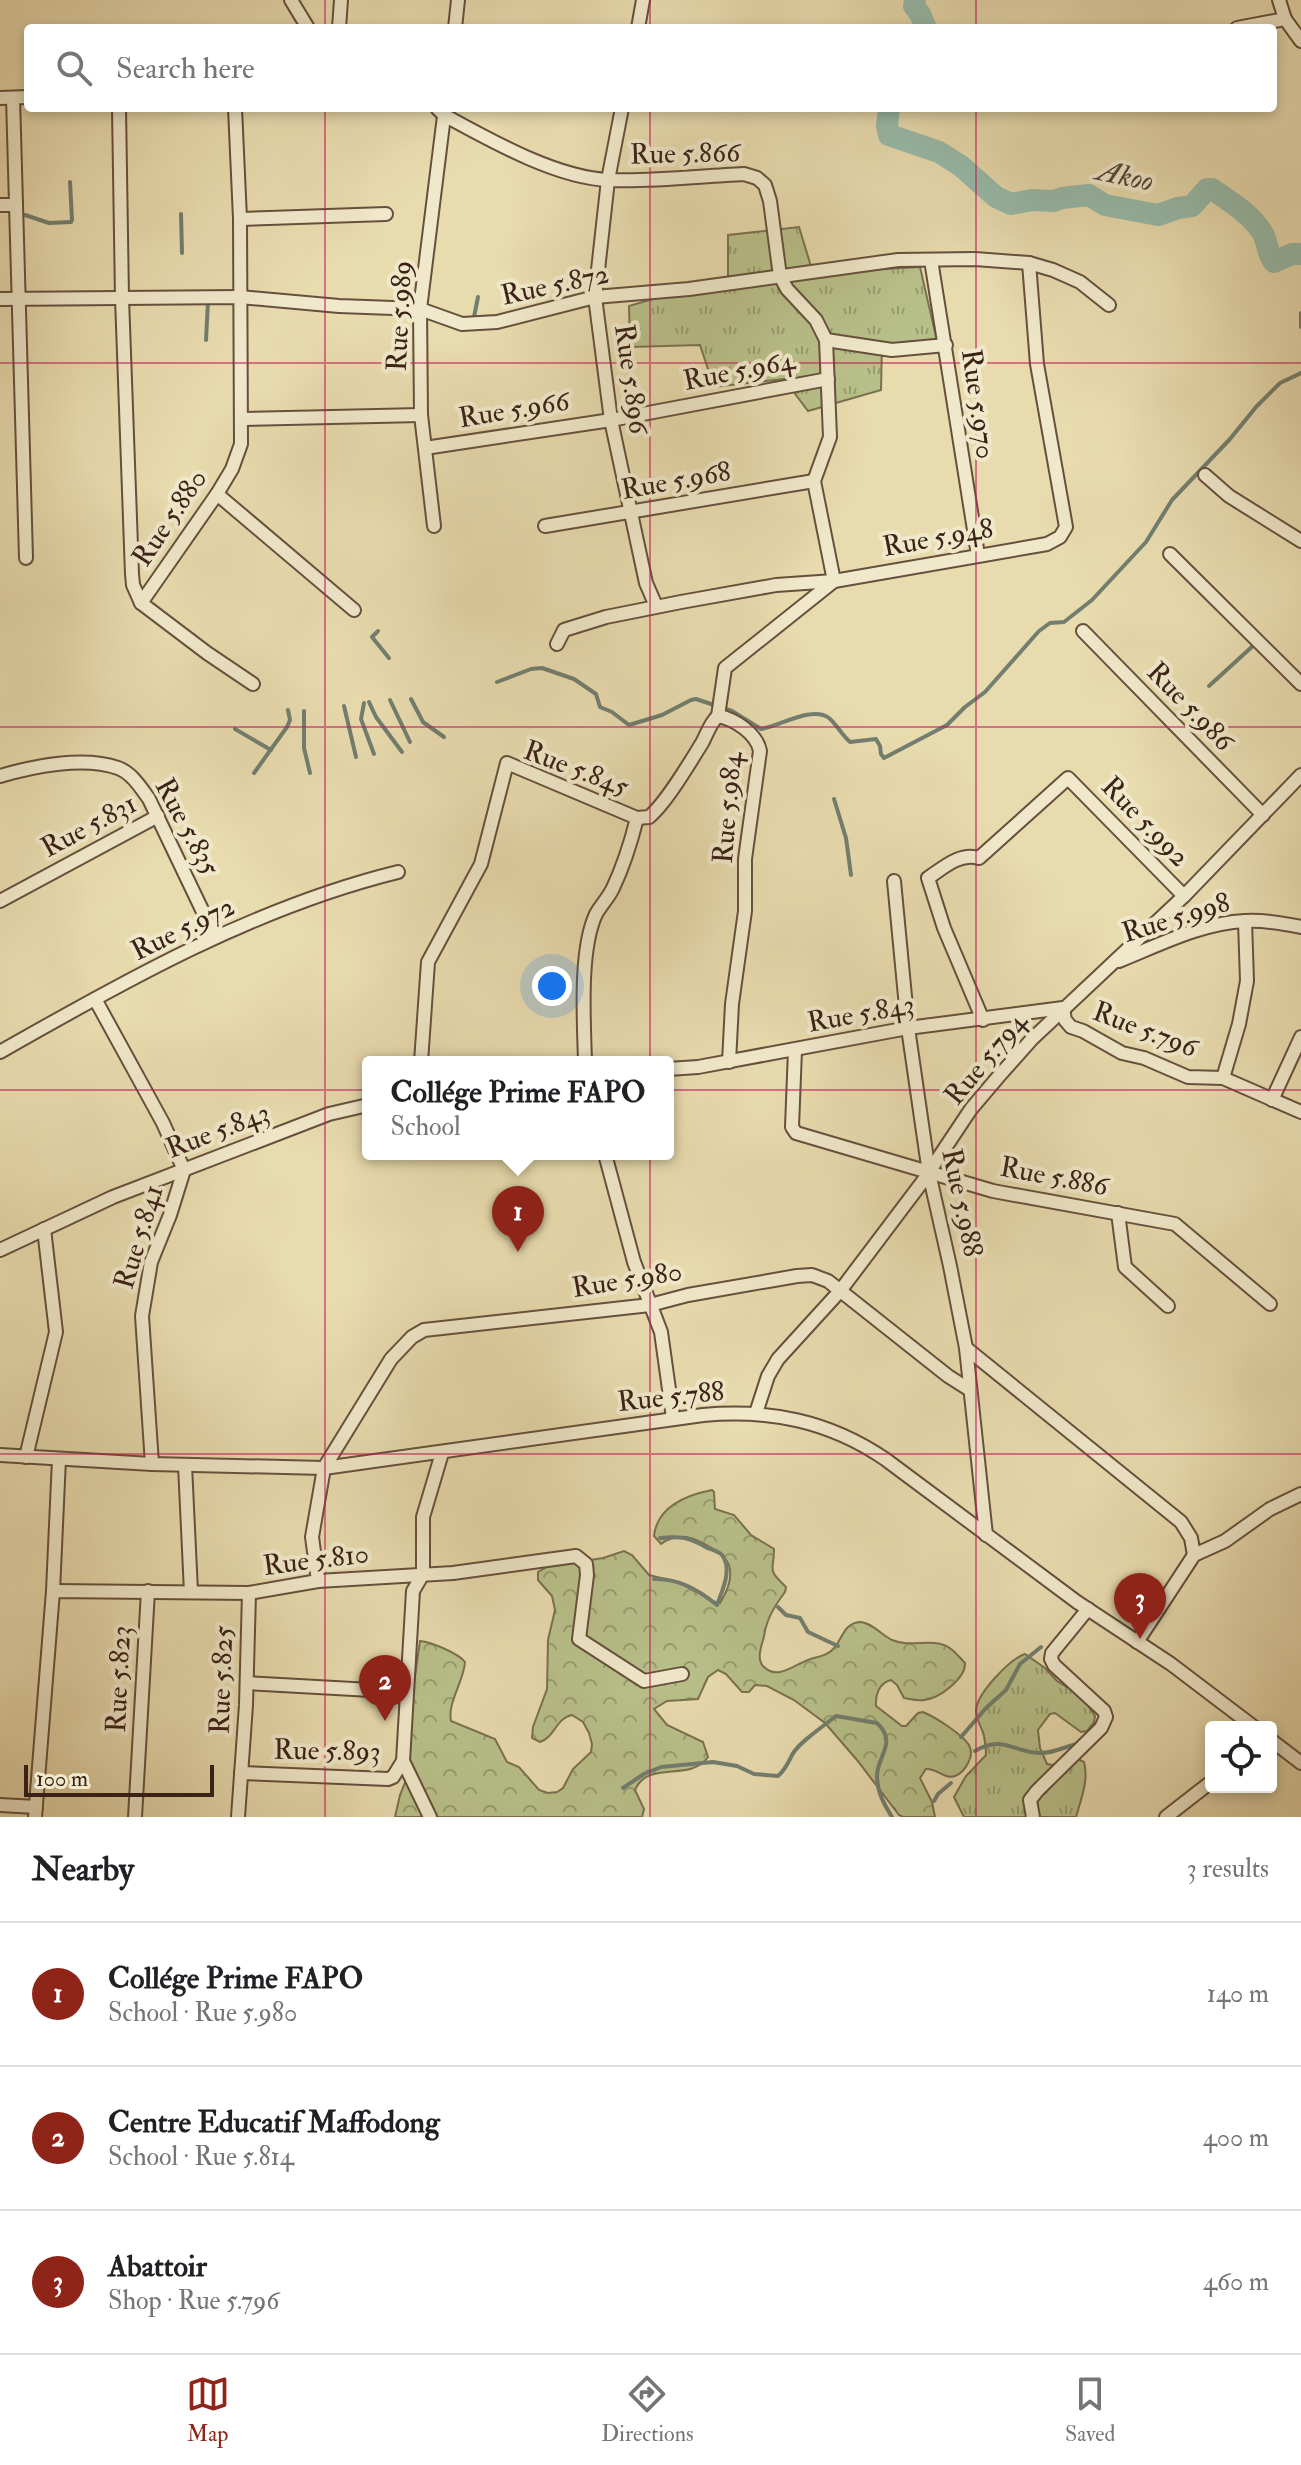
<!DOCTYPE html>
<meta charset="utf-8">
<style>
body{margin:0;font-family:"IM FELL Double Pica",serif;background:#f2f2f2;color:#202124}
.controls{position:absolute;right:24px;bottom:24px;display:grid;overflow:hidden;border-radius:8px;box-shadow:0 4px 12px #0003}
.controls button{width:72px;height:72px;display:grid;place-items:center;padding:0;border:0;border-bottom:2px solid #e0e0e0;background:#fff;color:#202124;font:40px sans-serif}
.scale{position:absolute;left:24px;bottom:20px;width:190px;box-sizing:border-box;padding-left:8px;border:4px solid #3b2217;border-top:0;font-size:22px;line-height:28px;white-space:nowrap;color:#3b2217;-webkit-text-stroke:6px #f0e8ca;paint-order:stroke}
.you{position:absolute;left:552px;top:986px;width:28px;height:28px;margin:-20px;border:6px solid #fff;border-radius:50%;background:#1a73e8;box-shadow:0 0 0 12px #1a73e833}
.badge{display:grid;place-items:center;width:52px;height:52px;border-radius:50%;background:#8f2418;color:#fff;font-size:26px;font-weight:700}
.pin{position:absolute;translate:-50% -66px;filter:drop-shadow(0 2px 4px #0008)}
.pin::after{content:'';position:absolute;top:42px;width:28px;height:24px;background:inherit;clip-path:polygon(0 0,100% 0,50% 100%)}
.popup{position:absolute;left:362px;top:1056px;width:312px;height:104px;box-sizing:border-box;display:grid;place-content:center;border-radius:8px;background:#fff;filter:drop-shadow(0 2px 6px #0005);font-size:26px;white-space:nowrap;color:#757577}
.popup b{font-size:30px;color:#202124}
.popup::after{content:'';position:absolute;left:50%;top:100%;margin-left:-16px;border:16px solid transparent;border-top-color:#fff}
.list{margin:0;padding:0;list-style:none}
h2{display:flex;justify-content:space-between;align-items:center;height:104px;margin:0;padding:0 32px;font-size:34px}
h2 small{font-size:26px;font-weight:400;color:#757577}
.list li{display:grid;grid-template-columns:52px 1fr auto;gap:24px;align-items:center;box-sizing:border-box;height:144px;padding:0 32px;border-top:2px solid #e0e0e0}
.list b{display:block;font-size:30px;white-space:nowrap}
.list p{margin:0;font-size:26px;white-space:nowrap;color:#757577}
.list em{font-size:26px;font-style:normal;color:#757577}
.icon{flex:none;width:44px;height:44px;fill:none;stroke:currentColor;stroke-width:2;stroke-linecap:round;stroke-linejoin:round}
.map{position:relative;flex:none;width:1301px;height:1817px;overflow:hidden}
.search{position:absolute;background:#fff;box-shadow:0 4px 12px #0003;left:24px;right:24px;top:24px;height:88px;display:flex;align-items:center;gap:20px;box-sizing:border-box;padding:0 28px;border-radius:8px;color:#757577;font-size:30px}
.sheet{height:536px;background:#fff}
nav{display:flex;justify-content:space-around;align-items:center;box-sizing:border-box;height:112px;border-top:2px solid #e0e0e0;background:#fff;font-size:22px;color:#757577}
nav a{display:grid;justify-items:center;gap:4px}
nav .on{color:#8f2418}
.map>svg:first-child{display:block}
.grass{fill:url(#grass-tufts);stroke:#7a7150;stroke-width:2}
.forest{fill:url(#forest-crowns);stroke:#7a7150;stroke-width:2}
.lines{fill:none;stroke-linecap:round;stroke-linejoin:round}
.stream{stroke:#727e6f;stroke-width:4}
.river{stroke:#97bbaa;stroke-width:22}
.minor-casing{stroke:#66503d;stroke-width:16}
.minor{stroke:#f0e8ca;stroke-width:12}
.grid{fill:none;stroke:#c2185b;stroke-width:2;stroke-opacity:0.55}
.labels{text-anchor:middle;dominant-baseline:central;stroke-width:8;stroke-linejoin:round;paint-order:stroke}
.street-label{font-size:28px;fill:#3b2217;stroke:#f0e8ca}
.water-label{font-size:30px;font-style:italic;fill:#52483c;stroke:#f0e8ca}
</style>
<div class="map">
<svg width="1301" height="1817" viewBox="0 0 1301 1817">
<defs>
<pattern id="grass-tufts" width="24" height="20" patternUnits="userSpaceOnUse" patternTransform="scale(2)"><rect width="24" height="20" fill="#b8c089"/><path d="M3 7l-1-3M5 7V3M7 7l1-3M15 17l-1-3M17 17v-4M19 17l1-3" fill="none" stroke="#979c6f"/></pattern>
<pattern id="forest-crowns" width="20" height="18" patternUnits="userSpaceOnUse" patternTransform="scale(2)"><rect width="20" height="18" fill="#b8c089"/><path d="M2 6a3 3 0 1 1 6 0M12 15a3 3 0 1 1 6 0" fill="none" stroke="#979c6f"/></pattern>
</defs>
<rect width="100%" height="100%" fill="#e8dbae"/>
<filter id="stains"><feTurbulence type="fractalNoise" baseFrequency=".0025" numOctaves="4"/><feColorMatrix values="0 0 0 0 .2 0 0 0 0 .09 0 0 0 0 .02 0 0 0 .5 -.17"/></filter>
<radialGradient id="worn" r=".72"><stop offset=".6" stop-color="#630" stop-opacity="0"/><stop offset="1" stop-color="#630" stop-opacity=".3"/></radialGradient>
<!-- grass -->
<g class="grass">
<polygon points="799,227 813,273 920,267 937,341 882,344 881,390 808,411 784,379 714,387 700,345 630,347 629,306 728,277 728,235"/>
<path d="M1025,1654L1045,1668L1057,1681L1083,1697L1095,1716L1094,1722L1087,1731L1081,1732L1055,1713L1050,1714L1038,1730L1040,1748L1047,1764L1052,1765L1074,1757L1084,1762C1089,1780 1081,1799 1076,1817H964L954,1797L966,1776L986,1755C986,1749 985,1742 984,1736C982,1727 976,1720 976,1711C976,1694 1010,1659 1025,1654Z"/>
</g>
<!-- forest -->
<path class="forest" d="M712,1490L714,1492L715,1509L734,1515L751,1535L774,1549C774,1572 766,1568 786,1587L785,1592C774,1607 767,1618 764,1636C762,1645 756,1658 763,1666C777,1681 794,1665 808,1660C815,1657 824,1657 831,1651C842,1643 842,1623 860,1622C871,1622 883,1636 892,1640C909,1647 924,1640 941,1644C951,1646 958,1656 965,1663C966,1678 939,1699 924,1700C917,1701 910,1699 904,1698L897,1685L891,1680C879,1683 875,1695 876,1706L902,1726H906L918,1713L923,1712C935,1717 962,1734 969,1745C972,1751 971,1758 968,1763C965,1769 961,1774 955,1776C945,1780 937,1768 926,1769L920,1778L932,1802L935,1817H903L899,1815L857,1760L825,1723L794,1700L767,1686L755,1685L749,1692H742L726,1674L718,1670L708,1677L698,1699L667,1701L654,1709L667,1725L703,1742L708,1757C690,1783 648,1759 635,1790L644,1809L642,1817H395L400,1795L406,1780L408,1724L420,1641C431,1642 458,1653 465,1662C464,1681 447,1703 451,1721L495,1739L507,1762L519,1767L539,1790L548,1793L557,1792L563,1788L573,1769L591,1752L592,1744L589,1733L583,1722L572,1715C556,1718 555,1737 540,1742L532,1738L533,1727L547,1689L548,1640L555,1610L552,1596L538,1580V1572L547,1567L603,1558L624,1551L632,1555L649,1575L681,1583L715,1602L720,1603C727,1592 733,1578 729,1565C725,1553 698,1539 686,1537C677,1536 668,1539 661,1544L654,1536C657,1507 687,1495 712,1490Z"/>
<g class="lines">
<!-- stream -->
<g class="stream">
<polyline points="70,182 72,220"/>
<polyline points="181,214 182,253"/>
<polyline points="25,215 49,223 71,222"/>
<polyline points="1301,313 1301,327"/>
<polyline points="474,317 478,297"/>
<polyline points="206,340 208,301"/>
<polyline points="378,631 372,637 389,658"/>
<path d="M497,682L531,669L542,668L574,679L596,694L600,707L612,712L629,725L662,715L691,700L696,699L732,711L761,729C778,727 812,705 829,718C837,725 842,735 850,742L876,739L880,746L881,754L884,758L947,725L965,707L985,692L1039,631L1050,623L1064,622L1092,600L1146,542L1172,500L1230,439L1256,407L1280,383L1301,373"/>
<polyline points="1209,686 1255,644"/>
<polyline points="411,699 423,722 444,737"/>
<polyline points="390,700 410,742"/>
<polyline points="369,702 376,717 402,752"/>
<polyline points="364,703 361,719 374,754"/>
<polyline points="344,706 356,757"/>
<polyline points="304,711 304,748 310,773"/>
<polyline points="235,729 271,750"/>
<polyline points="254,773 287,727 290,720 288,710"/>
<polyline points="834,799 846,838 851,875"/>
<path d="M654,1579C678,1578 699,1590 717,1605C722,1591 733,1569 722,1555C717,1550 710,1550 704,1546C687,1537 680,1536 660,1538"/>
<polyline points="778,1607 786,1615 800,1618 808,1632 838,1646"/>
<polyline points="961,1737 986,1708 1006,1690 1020,1664 1041,1647"/>
<path d="M975,1751C1003,1734 1013,1753 1041,1753C1055,1753 1065,1746 1078,1744"/>
<path d="M623,1788L644,1774L661,1767L713,1762L737,1766L754,1774L778,1776C786,1769 788,1763 792,1755C799,1742 824,1726 836,1716L877,1723C898,1743 877,1756 877,1776C877,1792 884,1804 892,1817"/>
<polyline points="934,1801 938,1794 951,1783"/>
</g>
<!-- river -->
<g class="river">
<polyline points="915,0 914,6 920,14 926,28"/>
<path d="M889,108L887,126L889,135L939,152L961,166L996,197L1011,204L1032,200L1054,201L1062,198L1089,195L1105,205L1158,215L1178,208L1192,206L1207,189H1212C1229,201 1251,214 1262,232C1268,242 1267,254 1274,262L1292,254H1301"/>
</g>
<defs>
<g id="minor">
<polyline points="291,0 308,28"/>
<polyline points="1285,19 1301,41"/>
<polyline points="339,28 341,0"/>
<polyline points="455,28 458,0"/>
<polyline points="638,28 643,0"/>
<polyline points="1237,28 1285,19 1279,0"/>
<polyline points="0,98 28,97"/>
<polyline points="13,98 26,558"/>
<polyline points="119,108 122,298 132,574 133,585 141,603 217,494 232,469 241,444 240,219 235,108"/>
<path d="M437,108L444,115C490,140 556,178 609,180C653,182 700,176 744,174L757,178L765,185L770,201L780,276L787,289L816,320L826,340L830,437L814,481L834,581L725,668L718,716"/>
<polyline points="622,108 608,180 595,297 611,420 646,583 656,606"/>
<polyline points="0,205 16,205"/>
<polyline points="240,219 386,214"/>
<polyline points="931,260 978,555"/>
<polyline points="0,299 240,297 339,306 420,309 462,324 497,322 595,297 689,289 898,260 975,259 1029,263 1053,270 1080,282 1109,305"/>
<polyline points="826,340 892,350 946,345"/>
<polyline points="242,419 421,415"/>
<polyline points="425,448 611,420 828,379"/>
<polyline points="1205,475 1229,496 1301,541"/>
<polyline points="217,494 354,610"/>
<polyline points="434,526 421,415 420,309 445,108"/>
<polyline points="545,526 814,481"/>
<polyline points="1170,554 1301,684"/>
<polyline points="141,603 207,653 253,684"/>
<polyline points="1083,631 1263,815"/>
<polyline points="557,644 564,630 606,617 681,602 776,585 834,581 1047,544 1060,537 1066,527 1037,364 1029,263"/>
<path d="M0,776C34,766 84,756 118,768C132,773 141,788 149,799L215,937"/>
<path d="M637,818L649,817C666,803 689,764 702,743C707,734 710,723 718,716C735,719 757,734 760,751L745,859V911L732,1004L729,1062"/>
<polyline points="894,881 908,1028 929,1173 950,1266 966,1348 986,1535"/>
<polyline points="0,901 158,816"/>
<path d="M1119,961C1159,945 1201,923 1245,921C1264,920 1282,923 1301,927"/>
<polyline points="95,999 163,1123 184,1170 170,1215 151,1262 142,1316 152,1464"/>
<path d="M983,1020L944,928L928,878C943,868 960,852 979,858L1068,778L1184,896"/>
<polyline points="795,1050 792,1127 796,1133 993,1191 1175,1224 1270,1304"/>
<path d="M0,1052C126,980 256,907 398,872"/>
<path d="M421,1062L428,962L481,864L507,763L637,818C631,842 624,865 613,888C609,897 601,905 596,914C579,950 584,1022 585,1062"/>
<polyline points="668,1069 698,1067 908,1028 1063,1008 1065,1020 1071,1027 1083,1031 1122,1053 1144,1058 1188,1077 1223,1078 1301,1112"/>
<polyline points="1223,1078 1239,1024 1247,981 1245,921"/>
<polyline points="1272,1100 1301,1037"/>
<polyline points="605,1154 634,1262 661,1332 673,1418"/>
<polyline points="1118,1213 1125,1267 1168,1306"/>
<polyline points="0,1250 113,1197 329,1114 368,1105"/>
<polyline points="966,1348 1181,1522 1191,1538 1194,1555"/>
<polyline points="756,1413 768,1376 778,1359 840,1291 923,1181 971,1109 999,1076 1032,1039 1184,896 1301,775"/>
<path d="M0,1455L152,1464L324,1468L703,1415C770,1409 829,1421 885,1459L1077,1602L1171,1664L1254,1727"/>
<polyline points="26,1457 56,1332 44,1229"/>
<polyline points="185,1465 191,1592"/>
<polyline points="318,1581 312,1537 324,1468 391,1359 412,1337 424,1330 650,1305 688,1295 797,1276 812,1275 828,1281 948,1376 970,1390"/>
<polyline points="53,1591 59,1459"/>
<polyline points="1137,1642 1194,1555 1225,1541 1270,1509 1301,1494"/>
<polyline points="247,1683 407,1692"/>
<polyline points="1271,1740 1301,1763"/>
<polyline points="241,1773 388,1779 393,1777 403,1761"/>
<polyline points="0,1805 36,1807"/>
<polyline points="35,1817 53,1591 249,1593 318,1581 453,1573 576,1556 586,1564 587,1575 579,1639 644,1681 682,1674"/>
<polyline points="135,1817 148,1591"/>
<polyline points="238,1817 246,1705 249,1593"/>
<polyline points="430,1817 403,1761 413,1591 423,1574 423,1517 442,1453"/>
<polyline points="1033,1817 1030,1800 1037,1791 1101,1728 1106,1717 1104,1711 1054,1665 1051,1659 1052,1653 1088,1609"/>
<polyline points="1166,1817 1211,1782"/>
</g>
</defs>
<!-- minor casing -->
<use href="#minor" class="minor-casing"/>
<!-- minor -->
<use href="#minor" class="minor"/>
</g>
<!-- grid -->
<path class="grid" d="M325,0V28M650,0V28M976,0V28M325,108V1817M650,108V1817M976,108V1817M0,363H1301M0,727H1301M0,1090H1301M0,1454H1301"/>
<g class="labels">
<!-- street labels -->
<g class="street-label">
<text transform="translate(685 154) rotate(-1)">Rue 5.866</text>
<text transform="translate(555 285) rotate(-12)">Rue 5.872</text>
<text transform="translate(400 316) rotate(-87)">Rue 5.989</text>
<text transform="translate(739 371) rotate(-11)">Rue 5.964</text>
<text transform="translate(631 379) rotate(82)">Rue 5.896</text>
<text transform="translate(978 404) rotate(82)">Rue 5.970</text>
<text transform="translate(514 410) rotate(-9)">Rue 5.966</text>
<text transform="translate(676 481) rotate(-10)">Rue 5.968</text>
<text transform="translate(170 518) rotate(-56)">Rue 5.880</text>
<text transform="translate(938 538) rotate(-10)">Rue 5.948</text>
<text transform="translate(1190 707) rotate(46)">Rue 5.986</text>
<text transform="translate(576 769) rotate(21)">Rue 5.845</text>
<text transform="translate(728 808) rotate(-85)">Rue 5.984</text>
<text transform="translate(1145 822) rotate(46)">Rue 5.992</text>
<text transform="translate(89 826) rotate(-28)">Rue 5.831</text>
<text transform="translate(187 827) rotate(62)">Rue 5.835</text>
<text transform="translate(1176 918) rotate(-17)">Rue 5.998</text>
<text transform="translate(183 929) rotate(-26)">Rue 5.972</text>
<text transform="translate(861 1014) rotate(-10)">Rue 5.843</text>
<text transform="translate(1145 1030) rotate(21)">Rue 5.796</text>
<text transform="translate(986 1059) rotate(-50)">Rue 5.794</text>
<text transform="translate(218 1131) rotate(-21)">Rue 5.843</text>
<text transform="translate(1054 1177) rotate(11)">Rue 5.886</text>
<text transform="translate(962 1203) rotate(78)">Rue 5.988</text>
<text transform="translate(139 1237) rotate(-73)">Rue 5.841</text>
<text transform="translate(627 1280) rotate(-9)">Rue 5.980</text>
<text transform="translate(671 1397) rotate(-6)">Rue 5.788</text>
<text transform="translate(316 1560) rotate(-7)">Rue 5.810</text>
<text transform="translate(119 1679) rotate(-87)">Rue 5.823</text>
<text transform="translate(222 1680) rotate(-88)">Rue 5.825</text>
<text transform="translate(327 1751) rotate(1)">Rue 5.893</text>
</g>
<!-- water labels -->
<g class="water-label">
<text transform="translate(1125 176) rotate(12)">Akoo</text>
</g>
</g>
<rect width="100%" height="100%" filter="url(#stains)"/>
<rect width="100%" height="100%" fill="url(#worn)"/>
</svg>
<div class="controls">
<button><svg class="icon" aria-label="locate" viewBox="0 0 24 24"><circle cx="12" cy="12" r="6"/><path d="M12 2v4M12 18v4M2 12h4M18 12h4"/></svg></button>
</div>
<div class="scale">100 m</div>
<div class="you"></div>
<div class="pin badge" style="left:518px;top:1252px">1</div>
<div class="popup"><b>Collége Prime FAPO</b>School</div>
<div class="pin badge" style="left:385px;top:1721px">2</div>
<div class="pin badge" style="left:1140px;top:1639px">3</div>
<div class="search"><svg class="icon" aria-label="search" viewBox="0 0 24 24"><circle cx="10" cy="10" r="6"/><path d="M15 15l6 6"/></svg>Search here</div>
</div>
<section class="sheet">
<h2>Nearby<small>3 results</small></h2>
<ul class="list">
<li><span class="badge">1</span><div><b>Collége Prime FAPO</b><p>School · Rue 5.980</p></div><em>140 m</em></li>
<li><span class="badge">2</span><div><b>Centre Educatif Maffodong</b><p>School · Rue 5.814</p></div><em>400 m</em></li>
<li><span class="badge">3</span><div><b>Abattoir</b><p>Shop · Rue 5.796</p></div><em>460 m</em></li>
</ul>
</section>
<nav>
<a class="on"><svg class="icon" aria-label="map" viewBox="0 0 24 24"><path d="M3 6l6-2 6 2 6-2v14l-6 2-6-2-6 2zM9 4v14M15 6v14"/></svg>Map</a>
<a><svg class="icon" aria-label="directions" viewBox="0 0 24 24"><path d="M12 3l9 9-9 9-9-9zM9 14v-3h6M13 9l2 2-2 2"/></svg>Directions</a>
<a><svg class="icon" aria-label="saved" viewBox="0 0 24 24"><path d="M7 4h10v16l-5-4-5 4z"/></svg>Saved</a>
</nav>
